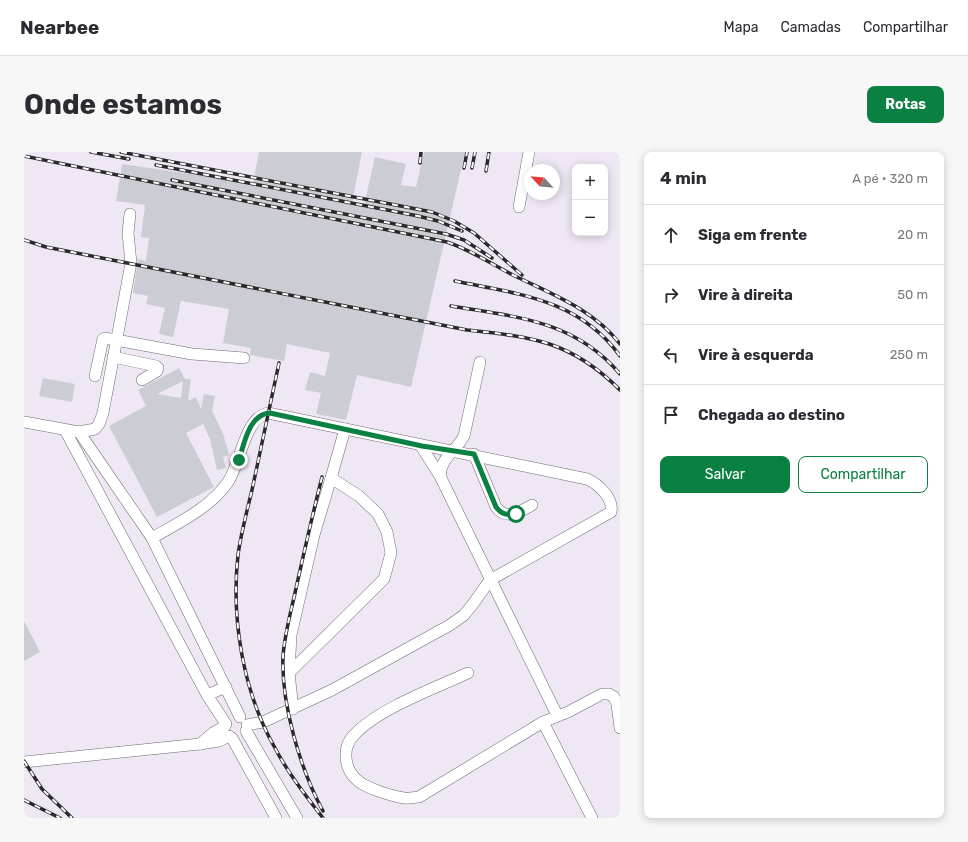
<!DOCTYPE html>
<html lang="pt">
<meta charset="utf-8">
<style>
body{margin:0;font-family:Rubik,sans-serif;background:#f7f7f7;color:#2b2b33}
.controls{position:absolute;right:12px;top:12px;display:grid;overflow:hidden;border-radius:8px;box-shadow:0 2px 10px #0003}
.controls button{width:36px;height:36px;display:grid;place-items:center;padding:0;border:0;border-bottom:1px solid #e1e1e2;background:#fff;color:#2b2b33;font:20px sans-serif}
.compass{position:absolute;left:500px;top:12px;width:36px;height:36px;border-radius:50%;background:#fff;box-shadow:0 2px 10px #0003;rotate:296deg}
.stop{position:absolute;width:12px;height:12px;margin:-9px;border:3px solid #0b8043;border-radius:50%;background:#fff}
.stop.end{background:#0b8043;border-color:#fff;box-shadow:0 1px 4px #0008}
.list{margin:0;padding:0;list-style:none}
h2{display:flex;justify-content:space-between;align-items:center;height:52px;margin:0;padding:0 16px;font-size:17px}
h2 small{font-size:13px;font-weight:400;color:#7c7c81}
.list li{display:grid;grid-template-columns:26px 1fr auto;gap:12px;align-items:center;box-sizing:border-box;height:60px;padding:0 16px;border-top:1px solid #e1e1e2}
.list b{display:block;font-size:15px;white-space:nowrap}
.list em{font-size:13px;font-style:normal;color:#7c7c81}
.actions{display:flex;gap:8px;padding:12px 16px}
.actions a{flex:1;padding:9px 0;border:1px solid #0b8043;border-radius:8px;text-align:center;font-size:14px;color:#0b8043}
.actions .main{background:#0b8043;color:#fff}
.icon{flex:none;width:22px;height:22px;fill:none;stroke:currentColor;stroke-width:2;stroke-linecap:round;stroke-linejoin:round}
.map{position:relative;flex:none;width:596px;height:666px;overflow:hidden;border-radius:8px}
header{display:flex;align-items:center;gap:24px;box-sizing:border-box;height:56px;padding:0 20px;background:#fff;border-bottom:1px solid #e1e1e2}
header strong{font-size:19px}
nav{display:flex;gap:22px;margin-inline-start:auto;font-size:14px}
.intro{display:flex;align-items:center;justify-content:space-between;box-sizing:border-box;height:96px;padding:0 24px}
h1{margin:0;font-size:28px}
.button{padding:10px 18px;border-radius:8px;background:#0b8043;color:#fff;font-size:14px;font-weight:700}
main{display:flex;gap:24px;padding:0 24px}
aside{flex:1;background:#fff;border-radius:8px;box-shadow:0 2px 10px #0003}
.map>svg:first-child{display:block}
.built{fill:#efe7f4;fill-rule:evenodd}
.building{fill:#cccdd4;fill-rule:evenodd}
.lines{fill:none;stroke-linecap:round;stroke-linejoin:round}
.minor-casing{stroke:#6c696f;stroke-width:12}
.minor{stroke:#fff;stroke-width:11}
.rail-casing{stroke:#2b292c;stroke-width:3.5}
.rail{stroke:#fff;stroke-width:2;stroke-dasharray:6;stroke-linecap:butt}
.route{stroke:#0b8043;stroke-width:5}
</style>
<header>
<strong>Nearbee</strong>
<nav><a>Mapa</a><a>Camadas</a><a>Compartilhar</a></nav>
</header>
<div class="intro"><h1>Onde estamos</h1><a class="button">Rotas</a></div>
<main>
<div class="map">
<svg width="596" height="666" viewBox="0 0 596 666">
<rect width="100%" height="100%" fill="#f7f3f9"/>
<!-- built -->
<path class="built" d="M0,0H596V666H0ZM551,15H581V81H551ZM506,18H530V42H506Z"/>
<!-- building -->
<g class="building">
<polygon points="235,0 338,0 328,51 340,53 351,5 382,12 377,33 392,35 400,0 441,0 387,235 333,223 322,268 292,262 297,241 281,238 286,220 301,224 306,201 263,192 260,209 226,203 227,196 199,191 205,157 157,149 149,185 135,182 141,156 122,152 124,144 109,141 114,107 122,109 125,86 117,85 121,53 92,49 98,12 229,31"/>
<path d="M155,216L161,227H167L164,249L172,245L177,257L180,242L191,244L188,259L199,281L205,303L199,305L202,316L193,318L186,287L179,272L162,281L190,335L133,365L85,274L122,254L114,238ZM159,229L157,246L133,242Z"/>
<polygon points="19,226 51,232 48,250 15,244"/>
<polygon points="0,469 16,500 0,509"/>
</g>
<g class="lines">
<defs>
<g id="minor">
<polyline points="495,55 505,0"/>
<polyline points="89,205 132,214 134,216 133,219 118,228"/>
<polyline points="71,224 79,187 81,186 168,202 220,206"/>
<polyline points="0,270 55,280 71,277 75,272 79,261 107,111 104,81 106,62"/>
<polyline points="41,278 183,543 202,572"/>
<polyline points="55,280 128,386 216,565"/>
<polyline points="397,294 416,324 533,563"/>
<path d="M450,302L472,355C483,369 495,360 508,353"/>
<path d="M416,324C418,303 431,301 440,284L456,210"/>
<path d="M128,386C154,371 186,356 204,330C217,311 220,266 244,261L563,327C574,332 590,346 587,360L466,428L449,452L440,463L426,473L308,538L239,570L223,573"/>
<polyline points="265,521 360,427 367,401 363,380 354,362 335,344 307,326 321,277"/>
<path d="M444,521C411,536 354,557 330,583C318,595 320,616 332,627C340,636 368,644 380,646C384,647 390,645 395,645L519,570L544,560L578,542H585L590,545L593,552L596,576"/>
<polyline points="183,543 202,535"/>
<polyline points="269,557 265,521 267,483 290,383 307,326"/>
<polyline points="519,570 568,666"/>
<polyline points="222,579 273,666"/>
<polyline points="208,586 252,666"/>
<polyline points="176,592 189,581 201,574"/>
<polyline points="0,610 176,592 195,589 205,584"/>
</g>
</defs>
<!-- minor casing -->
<use href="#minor" class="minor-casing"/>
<!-- minor -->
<use href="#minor" class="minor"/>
<defs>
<g id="rail">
<polyline points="67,0 105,7"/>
<polyline points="97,0 408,60 430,69 450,81 498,123"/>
<path d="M0,4L423,90C447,98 467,112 489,123C527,142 569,157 596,192"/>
<polyline points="396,11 397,0"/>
<polyline points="132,13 394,64 414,69 438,79"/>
<polyline points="440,16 443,0"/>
<polyline points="448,16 451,0"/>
<polyline points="462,19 465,0"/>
<polyline points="148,28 422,82 440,88 468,106"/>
<path d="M0,88L22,95L443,178C509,185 547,189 596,238"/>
<path d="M431,129C494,142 555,147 596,204"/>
<path d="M427,154C492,165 550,168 596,222"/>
<path d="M255,211C246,253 237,296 228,338C223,359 217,381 214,403C207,467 219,540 251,596C264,621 282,644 299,666"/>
<path d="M298,325C289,361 281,396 273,432C268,456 261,479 259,504C257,551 276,617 299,659"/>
<polyline points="0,609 18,637 48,666"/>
<polyline points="0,648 36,666"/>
</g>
</defs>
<!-- rail casing -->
<use href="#rail" class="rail-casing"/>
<!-- rail -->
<use href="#rail" class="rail"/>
</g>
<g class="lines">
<!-- route -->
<path class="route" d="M215,308C220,292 225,262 246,261L398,294L450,302L472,355C478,363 483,363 492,362"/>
</g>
</svg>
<div class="controls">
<button>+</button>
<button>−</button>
</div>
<svg class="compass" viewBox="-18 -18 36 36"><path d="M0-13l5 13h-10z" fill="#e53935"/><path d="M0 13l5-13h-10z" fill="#7c7c81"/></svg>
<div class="stop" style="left:492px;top:362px"></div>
<div class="stop end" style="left:215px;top:308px"></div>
</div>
<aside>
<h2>4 min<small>A pé · 320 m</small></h2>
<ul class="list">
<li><svg class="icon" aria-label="ahead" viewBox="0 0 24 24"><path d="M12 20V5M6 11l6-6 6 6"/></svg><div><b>Siga em frente</b></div><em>20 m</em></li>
<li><svg class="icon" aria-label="right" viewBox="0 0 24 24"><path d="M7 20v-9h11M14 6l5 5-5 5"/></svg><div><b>Vire à direita</b></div><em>50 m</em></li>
<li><svg class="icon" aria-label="left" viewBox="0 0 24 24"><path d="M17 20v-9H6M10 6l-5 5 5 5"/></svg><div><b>Vire à esquerda</b></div><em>250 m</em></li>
<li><svg class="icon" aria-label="arrive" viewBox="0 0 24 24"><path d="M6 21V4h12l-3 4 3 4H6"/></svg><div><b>Chegada ao destino</b></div></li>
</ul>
<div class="actions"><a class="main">Salvar</a><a>Compartilhar</a></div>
</aside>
</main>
